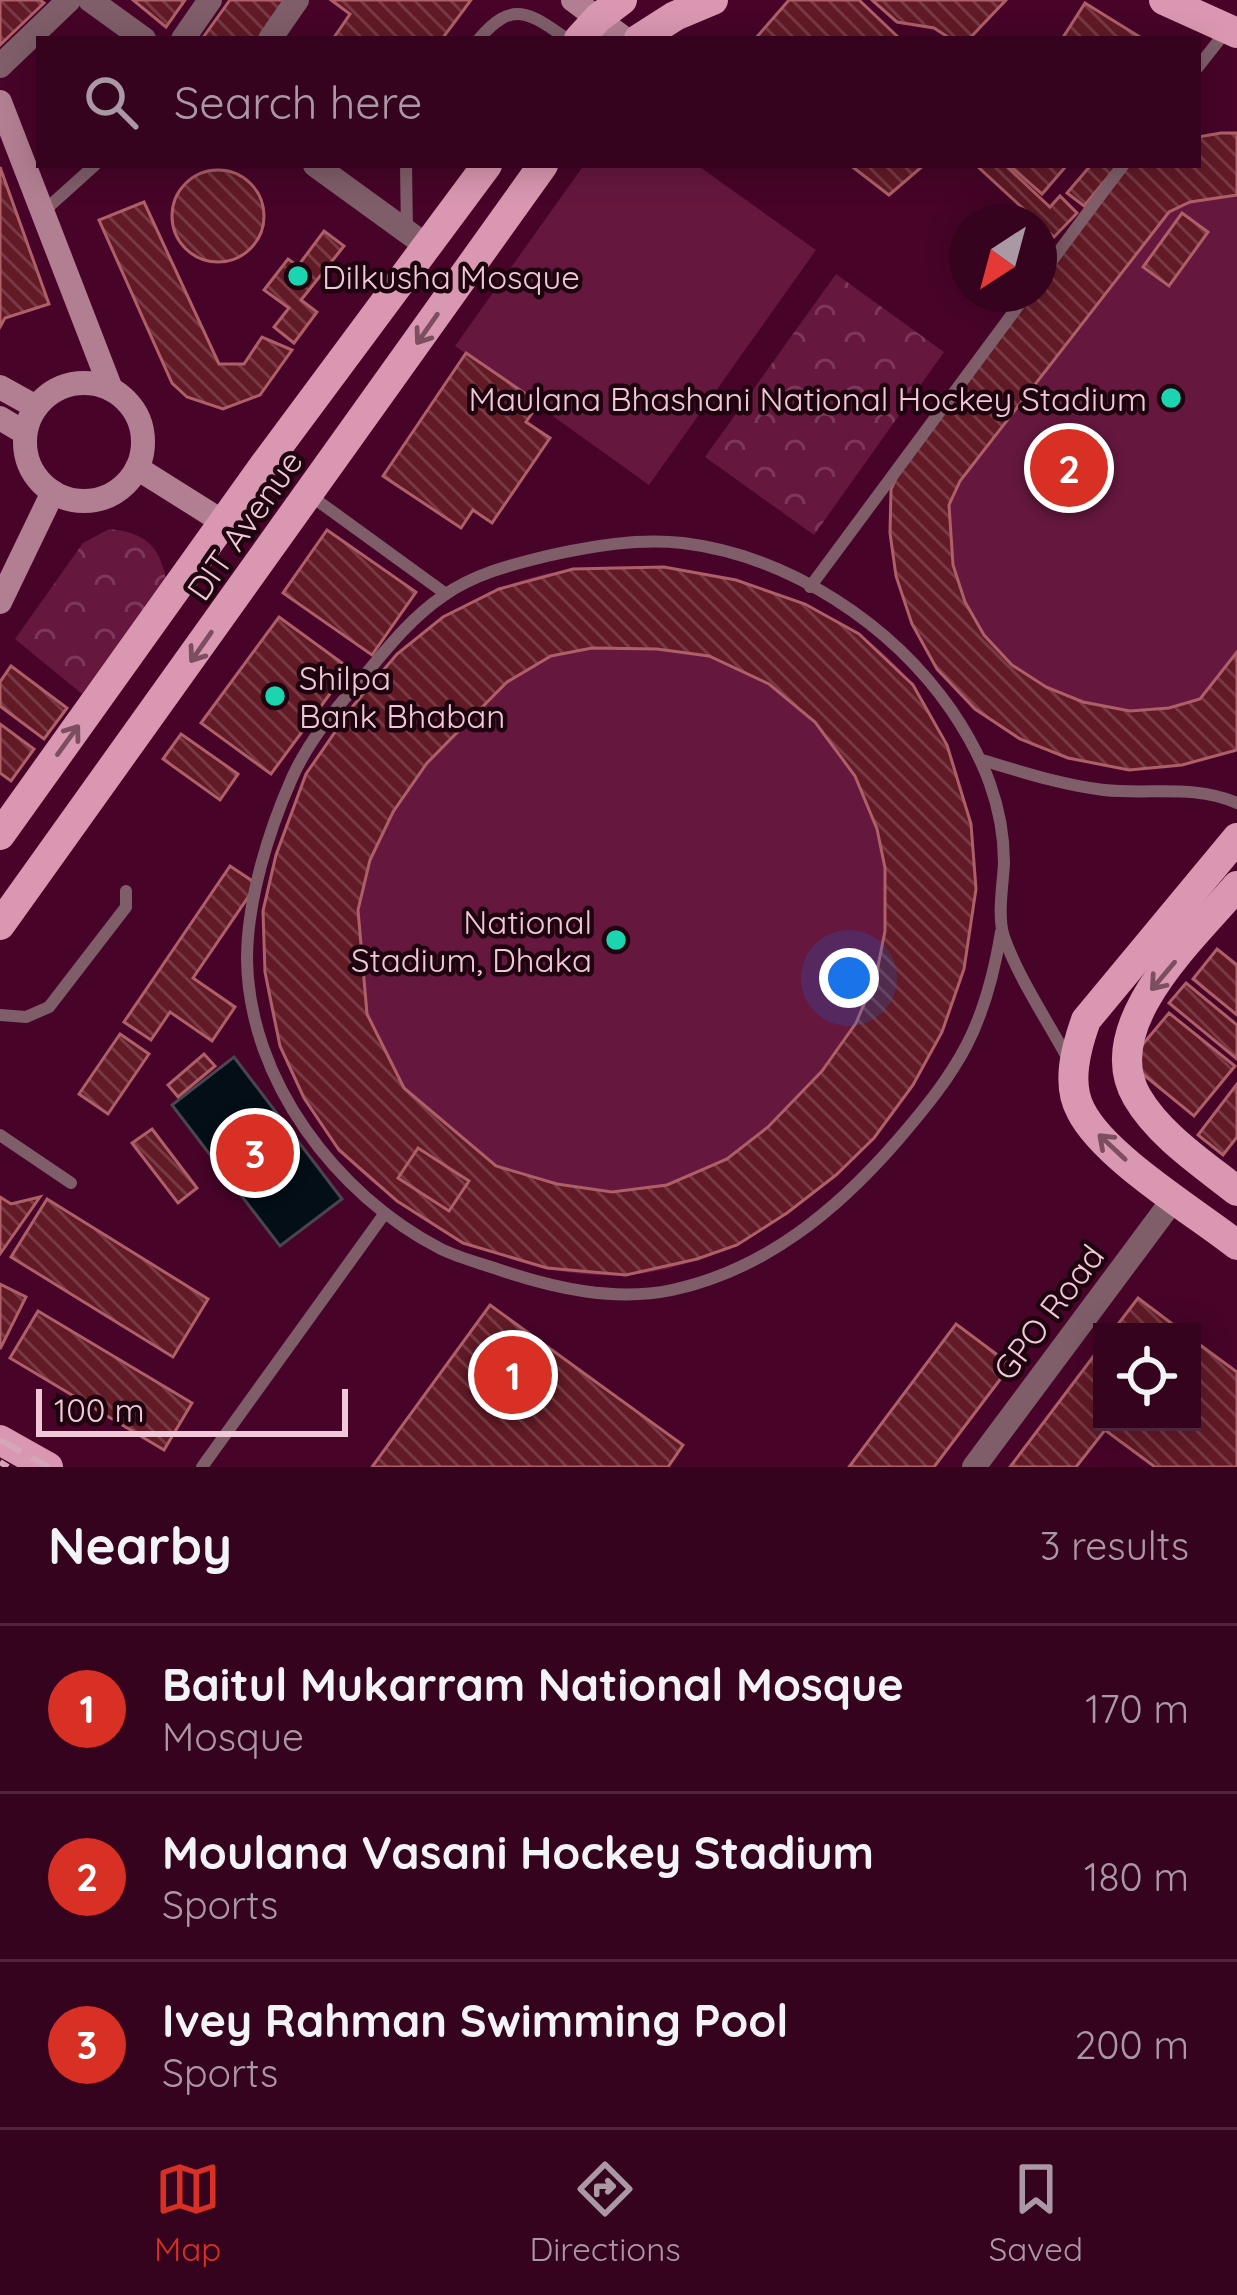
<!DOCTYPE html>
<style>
body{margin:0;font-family:Quicksand,sans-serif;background:#40112b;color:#f1f3f6}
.controls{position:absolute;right:36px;bottom:36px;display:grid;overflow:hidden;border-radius:0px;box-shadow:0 6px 30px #0003}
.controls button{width:108px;height:108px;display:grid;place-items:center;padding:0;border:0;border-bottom:3px solid #4f253c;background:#35031e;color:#f1f3f6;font:60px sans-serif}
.compass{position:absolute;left:949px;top:204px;width:108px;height:108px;border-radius:50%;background:#35031e;box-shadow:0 6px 30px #0003;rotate:216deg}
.scale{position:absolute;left:36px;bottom:30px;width:312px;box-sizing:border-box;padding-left:12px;border:6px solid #f1c8d7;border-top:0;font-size:33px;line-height:42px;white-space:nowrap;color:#f1c8d7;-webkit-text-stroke:9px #1e040f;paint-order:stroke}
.you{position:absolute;left:849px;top:978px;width:42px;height:42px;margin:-30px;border:9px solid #fff;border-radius:50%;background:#1a73e8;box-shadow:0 0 0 18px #1a73e833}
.badge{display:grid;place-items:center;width:78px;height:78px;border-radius:50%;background:#d93025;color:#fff;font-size:39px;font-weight:700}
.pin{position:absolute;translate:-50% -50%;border:6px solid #fff;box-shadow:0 3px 12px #0006}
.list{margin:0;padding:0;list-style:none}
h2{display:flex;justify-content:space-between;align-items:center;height:156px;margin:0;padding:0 48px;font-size:51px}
h2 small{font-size:39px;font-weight:400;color:#aa98a4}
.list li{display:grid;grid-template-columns:78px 1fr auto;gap:36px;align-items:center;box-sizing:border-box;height:168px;padding:0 48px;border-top:3px solid #4f253c}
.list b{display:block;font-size:45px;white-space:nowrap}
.list p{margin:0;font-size:39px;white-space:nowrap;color:#aa98a4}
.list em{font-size:39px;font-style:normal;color:#aa98a4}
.icon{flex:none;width:66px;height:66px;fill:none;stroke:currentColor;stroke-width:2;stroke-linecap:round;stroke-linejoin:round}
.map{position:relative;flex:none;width:1237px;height:1467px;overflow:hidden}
.search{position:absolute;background:#35031e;box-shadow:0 6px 30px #0003;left:36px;right:36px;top:36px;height:132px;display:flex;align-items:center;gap:30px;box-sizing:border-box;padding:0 42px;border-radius:0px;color:#aa98a4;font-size:45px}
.sheet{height:660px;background:#35031e}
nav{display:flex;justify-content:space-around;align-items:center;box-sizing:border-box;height:168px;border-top:3px solid #4f253c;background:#35031e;font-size:33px;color:#aa98a4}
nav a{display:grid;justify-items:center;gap:6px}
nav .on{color:#d93025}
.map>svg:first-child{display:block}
.park{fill:url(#park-crowns)}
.garden{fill:#65173e}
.water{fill:#030e16;stroke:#4a4650;stroke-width:3}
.building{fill:url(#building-back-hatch);stroke:#ae5f67;stroke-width:3;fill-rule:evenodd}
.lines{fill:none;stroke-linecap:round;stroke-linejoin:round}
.lane{stroke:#7f5e6a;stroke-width:12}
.street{stroke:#7f5e6a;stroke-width:24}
.secondary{stroke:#b27e92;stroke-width:24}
.primary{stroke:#da97b1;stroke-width:30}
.rail{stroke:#d3a6b8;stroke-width:6;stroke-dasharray:24 12;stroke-linecap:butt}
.oneway{stroke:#7c4e60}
.poi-dot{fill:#1bd5b1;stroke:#1e040f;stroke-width:4.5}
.labels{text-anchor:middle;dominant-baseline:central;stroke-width:9;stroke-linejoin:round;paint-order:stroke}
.poi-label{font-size:33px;fill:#f1c8d7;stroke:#1e040f;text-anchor:start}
.street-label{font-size:33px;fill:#f1c8d7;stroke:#1e040f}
</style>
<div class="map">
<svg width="1237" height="1467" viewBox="0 0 1237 1467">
<defs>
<pattern id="park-crowns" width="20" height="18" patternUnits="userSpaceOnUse" patternTransform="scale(3)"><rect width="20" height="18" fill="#65173e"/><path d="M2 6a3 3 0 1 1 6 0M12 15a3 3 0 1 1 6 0" fill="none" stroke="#7c3759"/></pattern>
<pattern id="building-back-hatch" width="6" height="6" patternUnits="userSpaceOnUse" patternTransform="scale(3)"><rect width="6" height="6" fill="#611a26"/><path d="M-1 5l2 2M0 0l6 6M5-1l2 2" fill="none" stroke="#783a45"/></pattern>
</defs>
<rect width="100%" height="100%" fill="#470428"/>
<!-- park -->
<g class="park">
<polygon points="836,274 944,352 814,535 705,457"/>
<path d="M109,529C143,532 159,544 166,579L82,694L15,639L83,543Z"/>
</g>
<!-- garden -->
<g class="garden">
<polygon points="1221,133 1237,133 1237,750 1182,765 1129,770 1068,758 1020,739 937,669 912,624 896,576 890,533 891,489 910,448 1039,294 1198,165 1198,137"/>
<polygon points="584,165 697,165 816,250 649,485 455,346"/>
<path d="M664,567C753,583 852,607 911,683C927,705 935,740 946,765C965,811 981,855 974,905C956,1024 913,1115 816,1190C761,1233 698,1271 625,1275C556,1279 481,1255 424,1218C394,1199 360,1176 338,1148C235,1025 245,859 334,734C393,649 467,582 575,569C604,565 635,567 664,567Z"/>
</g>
<!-- water -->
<polygon class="water" points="234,1057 342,1199 280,1246 172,1105"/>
<!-- building -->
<g class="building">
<polygon points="0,0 40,0 44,3 0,45"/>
<polygon points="133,0 185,0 166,27"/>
<polygon points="230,0 289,0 261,39 202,39"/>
<polygon points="331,0 471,0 442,39 333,39 350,14"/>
<polygon points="789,0 859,0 900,39 755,39"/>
<polygon points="872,0 1006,0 969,39 951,39 934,28 897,22"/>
<polygon points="1085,3 1143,39 1062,39"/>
<polygon points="1221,133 1237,133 1237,195 1190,202 1169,212 960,481 949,505 953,565 965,602 984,635 1012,665 1046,687 1083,702 1130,711 1169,708 1200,699 1237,652 1237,750 1182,765 1129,770 1068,758 1020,739 975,709 937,669 912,624 896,576 890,533 891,489 910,448 1029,294 1039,294 1039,282 1129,165 1198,165 1198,137"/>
<polygon points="850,165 924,165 889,195"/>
<polygon points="976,165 1005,165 1050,207 1060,196 1077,213 1054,237"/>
<polygon points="1009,165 1067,165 1042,194"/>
<polygon points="1091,165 1118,165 1084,206 1067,193"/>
<polygon points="0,167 49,304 5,318 0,327"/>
<circle cx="218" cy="216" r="46"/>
<polygon points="144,202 219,364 244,364 262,337 292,350 260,395 223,409 187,397 172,383 99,220"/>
<polygon points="1182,213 1208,232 1169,286 1143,267"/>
<polygon points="324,231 344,246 301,300 317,312 294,343 274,327 289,308 264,290 288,259 298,266"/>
<polygon points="466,353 539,403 526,422 550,438 492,523 473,510 461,528 383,476"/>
<polygon points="327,530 416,592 372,655 283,593"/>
<path d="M664,567L736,580L805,604L859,634L913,685L947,745L971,824L976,889L964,969L942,1032L913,1085L874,1138L836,1175L787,1213L737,1245L697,1259L626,1275L547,1268L463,1243L397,1201L339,1150L304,1098L280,1046L265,972L263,911L276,855L306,774L353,706L397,654L443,617L499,589L573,569ZM592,648L657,649L709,656L769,684L815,722L855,776L877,829L885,868V931L876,976L856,1023L822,1071L768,1127L727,1159L667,1185L612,1192L557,1184L496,1166L404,1088L367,1014L358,910L370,860L393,812L427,763L507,682L551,656Z"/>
<polygon points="279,617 349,668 271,774 201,723"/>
<polygon points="11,666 67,708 44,739 0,706 0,682"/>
<polygon points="0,724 34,749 11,781 0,773"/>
<polygon points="181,734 238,774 220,800 163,759"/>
<polygon points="230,866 257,884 193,978 235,1007 212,1041 170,1012 151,1040 124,1022"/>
<polygon points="1217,949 1237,965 1237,1015 1193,979"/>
<polygon points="1186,983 1237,1025 1237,1059 1169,1003"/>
<polygon points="1169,1013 1235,1066 1194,1116 1128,1062"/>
<polygon points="120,1034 149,1054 108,1114 79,1094"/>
<polygon points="204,1054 215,1066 178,1097 168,1085"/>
<polygon points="1237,1084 1237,1137 1223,1155 1198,1135"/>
<polygon points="152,1129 197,1188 178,1203 132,1143"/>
<polygon points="418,1148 469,1181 449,1211 398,1178"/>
<polygon points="0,1197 11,1204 40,1197 0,1254"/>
<polygon points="47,1199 208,1299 173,1357 11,1257"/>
<polygon points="0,1284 26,1297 0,1349"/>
<polygon points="1138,1298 1183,1332 1112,1332"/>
<polygon points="490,1305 683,1445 668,1467 372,1467"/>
<polygon points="38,1311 192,1403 164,1450 10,1358"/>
<polygon points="956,1324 1011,1365 934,1467 849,1467"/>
<polygon points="1192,1339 1237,1372 1237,1467 1155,1467 1105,1430 1076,1467 1010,1467 1102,1345 1102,1422 1192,1422"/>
</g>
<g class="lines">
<!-- lane -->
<g class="lane">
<path d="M479,39C512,0 529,12 567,39"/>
<polyline points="1198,67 1227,30"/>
<polyline points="406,165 407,232"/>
<polyline points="44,211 95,165"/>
<polyline points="1039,278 1123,165"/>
<polyline points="311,496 446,594"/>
<polyline points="810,587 1027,294"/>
<path d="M982,760C1022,772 1062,785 1104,790C1150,795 1193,784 1237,803"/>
<path d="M1001,932C985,1028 960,1068 897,1141C837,1210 765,1270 672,1290C614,1302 554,1288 500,1270C480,1263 459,1258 441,1249C336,1195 249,1080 247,960C247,901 268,832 292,778C309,740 336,708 364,676C388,647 411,618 443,596C474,574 510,565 547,556C592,546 637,538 683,543C789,556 892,624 952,711C983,757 1004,806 1004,863C1003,885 997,916 1004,937C1019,979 1047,1020 1068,1059"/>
<polyline points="0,1015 26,1017 49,1007 126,907 126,891"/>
<polyline points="0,1135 71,1183"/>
<polyline points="202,1467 385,1213"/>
</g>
<!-- street -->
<g class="street">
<polyline points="90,0 144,39"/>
<polyline points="183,39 210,0"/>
<polyline points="270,39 297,0"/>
<polyline points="0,66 69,0"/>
<polyline points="315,165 428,247"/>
<polyline points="974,1467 1175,1197"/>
</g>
<!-- secondary -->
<g class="secondary">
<polyline points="573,0 625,39"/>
<polyline points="0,102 111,389"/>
<circle cx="84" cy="442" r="59"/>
<polyline points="0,387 36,407"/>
<polyline points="0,418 25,433"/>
<polyline points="137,468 223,522"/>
<polyline points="0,602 53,492"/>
</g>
<!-- primary -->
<g class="primary">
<polyline points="1164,0 1237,33"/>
<polyline points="579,39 598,18 622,0"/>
<polyline points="639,39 675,16 713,0"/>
<polyline points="0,835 265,464 487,165"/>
<path d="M1237,838L1086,1020C1076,1048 1066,1084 1081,1111C1104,1157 1195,1212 1237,1245"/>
<path d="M1237,886C1195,936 1095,1025 1137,1097C1159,1135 1203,1164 1237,1191"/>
<polyline points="0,925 543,165"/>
<polyline points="0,1440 48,1467"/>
</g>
<!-- rail -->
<g class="rail">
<polyline points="0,1440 49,1467"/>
<polyline points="0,1462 8,1467"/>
</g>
</g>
<!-- one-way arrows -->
<defs><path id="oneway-shaft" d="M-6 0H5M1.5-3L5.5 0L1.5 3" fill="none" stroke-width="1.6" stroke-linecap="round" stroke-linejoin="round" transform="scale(3)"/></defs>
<g class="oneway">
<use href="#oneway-shaft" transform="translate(427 329) rotate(125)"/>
<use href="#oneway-shaft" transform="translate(201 647) rotate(125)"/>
<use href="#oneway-shaft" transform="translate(68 740) rotate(-54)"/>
<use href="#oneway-shaft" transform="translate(1163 976) rotate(130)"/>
<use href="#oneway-shaft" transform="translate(1112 1147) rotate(-137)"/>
</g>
<!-- markers -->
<g class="poi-dot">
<circle cx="298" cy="276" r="12"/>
<circle cx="1171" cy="398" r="12"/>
<circle cx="275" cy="696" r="12"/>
<circle cx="616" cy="940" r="12"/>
</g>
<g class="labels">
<!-- poi labels -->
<g class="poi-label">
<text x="322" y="276">Dilkusha Mosque</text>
<text x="1147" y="398" text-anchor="end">Maulana Bhashani National Hockey Stadium</text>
<text x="299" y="677">Shilpa<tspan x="299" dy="38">Bank Bhaban</tspan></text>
<text x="592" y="921" text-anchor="end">National<tspan x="592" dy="38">Stadium, Dhaka</tspan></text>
</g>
<!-- street labels -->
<g class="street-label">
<text transform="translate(244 525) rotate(-55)">DIT Avenue</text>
<text transform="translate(1048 1312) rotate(-53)">GPO Road</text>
</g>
</g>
</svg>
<div class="controls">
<button><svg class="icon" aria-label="locate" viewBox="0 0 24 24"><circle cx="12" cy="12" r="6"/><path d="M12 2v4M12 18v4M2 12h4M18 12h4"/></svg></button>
</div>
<svg class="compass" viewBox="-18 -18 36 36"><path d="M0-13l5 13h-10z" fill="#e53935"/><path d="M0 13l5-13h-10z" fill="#aa98a4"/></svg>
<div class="scale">100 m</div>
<div class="you"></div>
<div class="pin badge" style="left:513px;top:1375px">1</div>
<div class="pin badge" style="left:1069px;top:468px">2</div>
<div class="pin badge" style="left:255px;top:1153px">3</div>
<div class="search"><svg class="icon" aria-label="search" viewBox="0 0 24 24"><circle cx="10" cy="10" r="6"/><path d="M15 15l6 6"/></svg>Search here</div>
</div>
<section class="sheet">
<h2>Nearby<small>3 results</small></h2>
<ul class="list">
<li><span class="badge">1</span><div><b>Baitul Mukarram National Mosque</b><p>Mosque</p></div><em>170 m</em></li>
<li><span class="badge">2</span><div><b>Moulana Vasani Hockey Stadium</b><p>Sports</p></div><em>180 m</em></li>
<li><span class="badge">3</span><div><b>Ivey Rahman Swimming Pool</b><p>Sports</p></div><em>200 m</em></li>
</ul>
</section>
<nav>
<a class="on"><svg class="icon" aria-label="map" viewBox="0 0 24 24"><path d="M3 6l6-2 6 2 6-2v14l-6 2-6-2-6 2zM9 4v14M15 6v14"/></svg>Map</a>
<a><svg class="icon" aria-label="directions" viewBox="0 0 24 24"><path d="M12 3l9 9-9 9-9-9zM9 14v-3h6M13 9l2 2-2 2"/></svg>Directions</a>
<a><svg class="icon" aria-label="saved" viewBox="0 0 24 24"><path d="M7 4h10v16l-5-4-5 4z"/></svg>Saved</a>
</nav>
